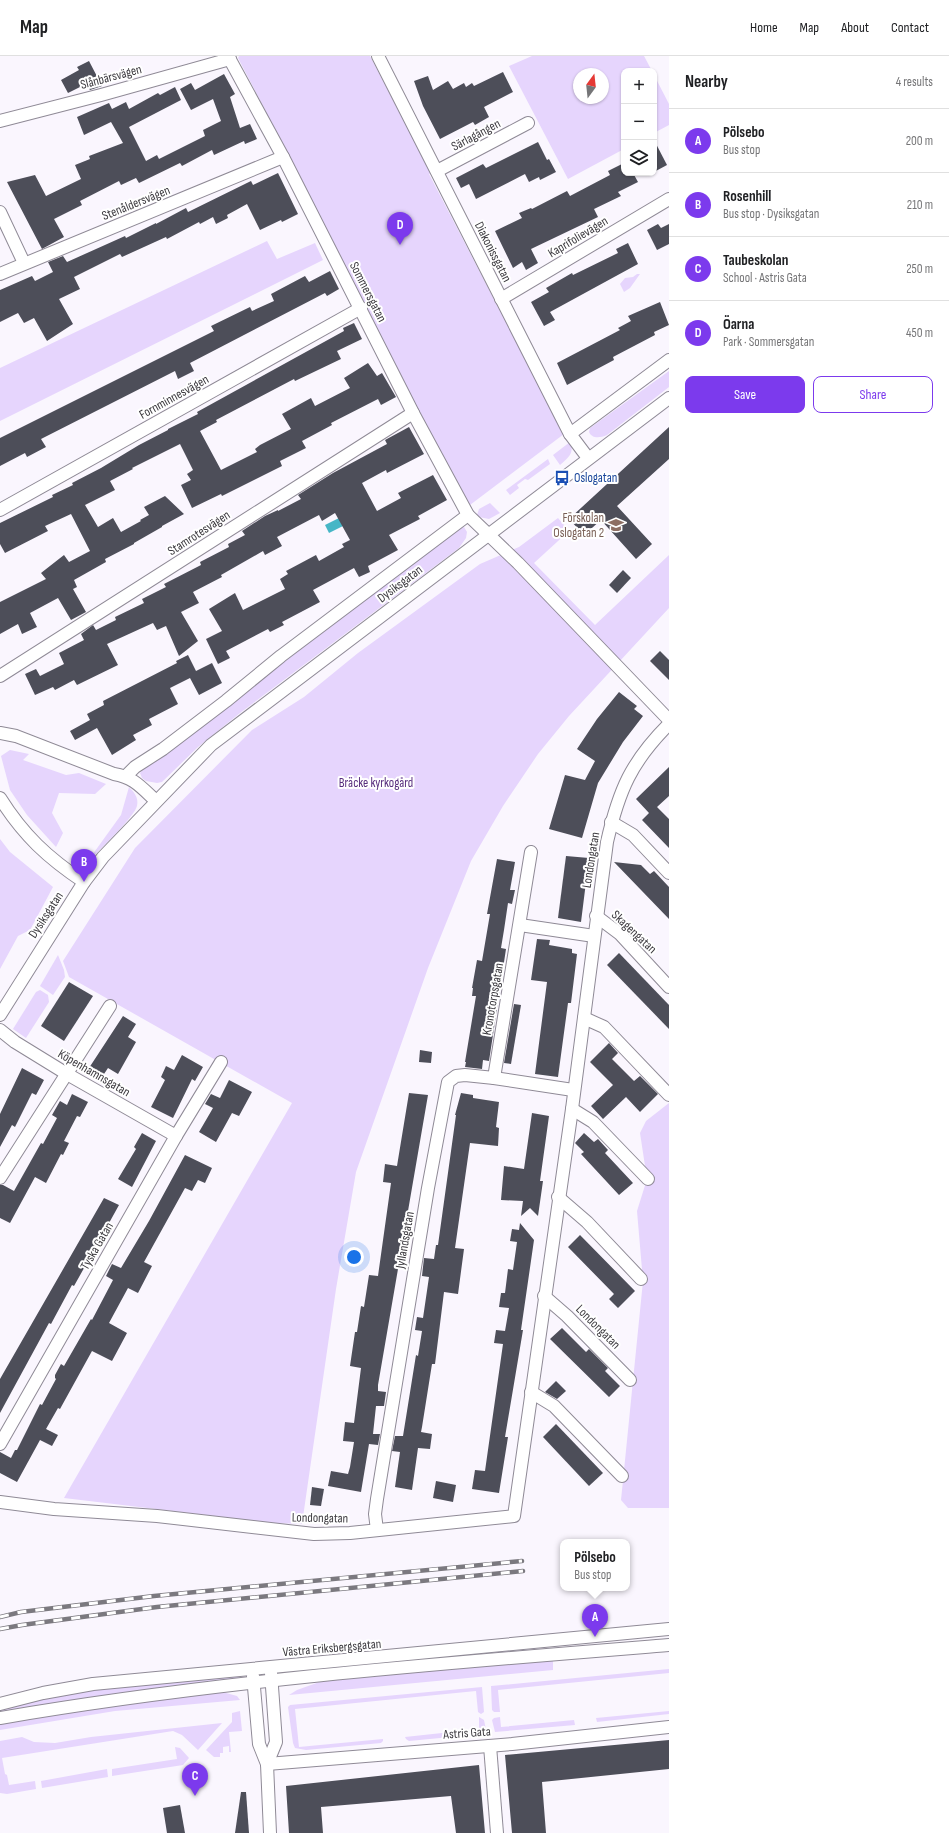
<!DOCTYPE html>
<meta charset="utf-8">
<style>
body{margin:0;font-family:"Sofia Sans Condensed",sans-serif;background:#f2f2f2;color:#202124}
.controls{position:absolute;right:12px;top:12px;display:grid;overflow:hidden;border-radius:8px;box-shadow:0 1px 3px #0004}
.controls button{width:36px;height:36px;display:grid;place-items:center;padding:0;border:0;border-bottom:1px solid #e0e0e0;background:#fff;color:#202124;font:20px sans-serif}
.compass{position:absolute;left:573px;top:12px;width:36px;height:36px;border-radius:50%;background:#fff;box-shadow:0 1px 3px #0004;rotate:15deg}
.you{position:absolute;left:354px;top:1201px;width:14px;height:14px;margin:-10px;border:3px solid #fff;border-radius:50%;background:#1a73e8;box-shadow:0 0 0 6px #1a73e833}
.badge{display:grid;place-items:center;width:26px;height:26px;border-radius:50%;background:#7c3aed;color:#fff;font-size:13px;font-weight:700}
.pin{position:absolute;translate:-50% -33px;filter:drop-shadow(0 1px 2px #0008)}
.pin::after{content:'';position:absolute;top:21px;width:14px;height:12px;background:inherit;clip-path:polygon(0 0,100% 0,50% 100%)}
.popup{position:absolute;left:560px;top:1483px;width:70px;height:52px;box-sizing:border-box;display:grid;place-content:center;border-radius:8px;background:#fff;filter:drop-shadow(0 1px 3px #0005);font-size:13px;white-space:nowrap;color:#757577}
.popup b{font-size:15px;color:#202124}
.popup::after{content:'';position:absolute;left:50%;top:100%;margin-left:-8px;border:8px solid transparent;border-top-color:#fff}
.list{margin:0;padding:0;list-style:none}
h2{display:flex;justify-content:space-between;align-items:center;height:52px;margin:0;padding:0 16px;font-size:17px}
h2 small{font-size:13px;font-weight:400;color:#757577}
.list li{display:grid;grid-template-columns:26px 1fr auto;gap:12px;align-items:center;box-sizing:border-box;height:64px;padding:0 16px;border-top:1px solid #e0e0e0}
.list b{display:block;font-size:15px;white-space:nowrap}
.list p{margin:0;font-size:13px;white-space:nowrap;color:#757577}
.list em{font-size:13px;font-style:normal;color:#757577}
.actions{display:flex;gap:8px;padding:12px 16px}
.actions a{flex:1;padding:9px 0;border:1px solid #7c3aed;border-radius:8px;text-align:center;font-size:14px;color:#7c3aed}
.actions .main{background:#7c3aed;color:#fff}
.icon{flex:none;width:22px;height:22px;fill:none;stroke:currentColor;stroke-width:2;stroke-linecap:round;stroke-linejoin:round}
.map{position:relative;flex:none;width:669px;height:1777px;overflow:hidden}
header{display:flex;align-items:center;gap:24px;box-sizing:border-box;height:56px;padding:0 20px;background:#fff;border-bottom:1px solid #e0e0e0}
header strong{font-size:19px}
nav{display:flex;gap:22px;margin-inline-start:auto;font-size:14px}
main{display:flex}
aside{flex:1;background:#fff}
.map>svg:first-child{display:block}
.green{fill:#e6d5fd;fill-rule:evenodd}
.water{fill:#46b6c6}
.building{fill:#4d4e59}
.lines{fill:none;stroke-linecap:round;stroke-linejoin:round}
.minor-casing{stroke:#8f8a96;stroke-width:14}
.minor{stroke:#fff;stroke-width:12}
.rail-casing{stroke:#7b797f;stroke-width:4.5}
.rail{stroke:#fff;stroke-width:3;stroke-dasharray:9;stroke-linecap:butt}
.labels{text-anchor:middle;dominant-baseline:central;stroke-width:4;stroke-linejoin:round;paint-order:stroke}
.street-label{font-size:13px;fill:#3c3a3f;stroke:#fff}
.transit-label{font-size:13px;fill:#164399;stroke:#fff;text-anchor:start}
.education-label{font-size:13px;fill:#785e54;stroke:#fff;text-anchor:end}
.park-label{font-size:13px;fill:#562c7c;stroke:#fff}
</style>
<header>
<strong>Map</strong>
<nav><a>Home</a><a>Map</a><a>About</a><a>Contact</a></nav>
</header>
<main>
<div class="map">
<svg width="669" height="1777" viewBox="0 0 669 1777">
<rect width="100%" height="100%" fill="#faf6fe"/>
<!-- green -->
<g class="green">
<polygon points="239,0 370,0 431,117 429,118 564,378 466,452 287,96 238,2"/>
<path d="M532,0H644L652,15H624V93L568,123L509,10ZM579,18H603V42H579Z"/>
<polygon points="654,19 669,48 669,69 654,77"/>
<polygon points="267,185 277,203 315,187 323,204 0,365 0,312"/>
<polygon points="637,218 640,218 630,232 624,236 620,228 625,222 633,221"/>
<path d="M669,315V331L607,379C600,382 592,383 589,376L590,372Z"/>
<path d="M570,386C575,397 568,402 560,409L553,399Z"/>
<polygon points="548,403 550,408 528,424 525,423 517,429 519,432 510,439 506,434"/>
<polygon points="490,447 500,457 489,463 479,461 477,459 479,453"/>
<polygon points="558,462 569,475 534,507 595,569 669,499 669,552 569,660 538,698 503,750 471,805 428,912 356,1116 336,1233 302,1468 273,1467 64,1442 292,1047 69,921 63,905 135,792 252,674 304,641 358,597 480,508 519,491"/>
<polygon points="464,471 467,476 466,482 459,492 240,657 198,691 162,726 157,727 146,725 142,722 140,717 144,712 461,472"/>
<polygon points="10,694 29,698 23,704 66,719 79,717 106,728 95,738 59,737 52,757 63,777 56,791 27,759 10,734 1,700"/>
<path d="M129,731C134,736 139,742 137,750C134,761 103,790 94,800L90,802L121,759Z"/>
<polygon points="0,783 10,796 53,831 30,874 18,880 0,913"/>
<polygon points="58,899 64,914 65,921 53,939 40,930"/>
<polygon points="40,934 48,939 49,946 26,982 13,973 36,936"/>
<polygon points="669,1047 669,1452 628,1452 621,1444 643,1225 637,1155 647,1123 640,1077 646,1065"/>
<polygon points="553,1604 553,1614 289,1639 297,1634 325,1624"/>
<polygon points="669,1613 669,1617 498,1634 500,1656 494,1656 492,1654 491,1630"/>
<path d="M232,1620L242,1622L124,1637L0,1658V1653C75,1630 155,1627 232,1620Z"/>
<polygon points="482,1631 484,1656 481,1658 478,1656 476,1635 295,1653 299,1691 383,1683 383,1685 381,1687 306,1694 295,1692 293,1687 288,1651 290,1649"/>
<polygon points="219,1635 237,1640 240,1644 115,1655 0,1674 0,1668 155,1642"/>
<polygon points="240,1655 242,1675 229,1676 231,1696 229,1696 229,1690 223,1691 223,1697 220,1697 220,1701 214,1701 206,1694 232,1666 232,1657"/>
<polygon points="669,1655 669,1658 597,1666 596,1662"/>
<polygon points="479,1661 484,1664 486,1674 482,1678 409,1685 406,1683 405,1681 479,1673"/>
<polygon points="500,1661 501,1671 574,1664 575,1669 495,1676 492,1664 494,1662"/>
<polygon points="222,1667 198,1694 182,1679 173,1675 2,1702 5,1718 7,1719 9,1729 35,1725 36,1733 7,1738 0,1737 0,1685 22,1681 34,1686 55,1687 91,1681"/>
<polygon points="175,1691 180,1692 189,1702 183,1709 112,1720 112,1713 177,1703"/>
<polygon points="107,1713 108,1721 42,1732 41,1725"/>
</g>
<!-- water -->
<polygon class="water" points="341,461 345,469 329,477 325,469"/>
<!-- building -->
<g class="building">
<polygon points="89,5 102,30 90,34 86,28 68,37 61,24 79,14 77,11"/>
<polygon points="503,16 513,36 484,51 489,61 475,69 473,66 440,83 423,50 414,25 428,20 433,34 448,25 453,33 464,27 466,31 472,27 474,30"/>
<polygon points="224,18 235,38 230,41 240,72 250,68 257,83 245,88 244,85 214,99 212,94 182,110 180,107 139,127 136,122 121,129 119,125 80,145 82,149 54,163 64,181 42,193 7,126 35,119 46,140 81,123 75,109 90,103 89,100 123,87 111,66 84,79 77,61 109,47 112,53 126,46 129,53 158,37 160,39 175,31 181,44 129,71 146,105 157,99 159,103 205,80 203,74 221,65 213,43 191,54 180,33 191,27 195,34"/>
<polygon points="654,84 667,109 654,116"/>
<polygon points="538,86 547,104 549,103 556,116 540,124 539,121 529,126 525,118 476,143 469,128 461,132 456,122 483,108 486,112"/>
<polygon points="624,107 624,117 633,117 638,126 618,136 621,140 594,153 598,161 531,193 538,207 526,214 522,206 513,212 495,175 522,162 519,157 531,152 532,153 567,135 570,140 610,119 608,115"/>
<polygon points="278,117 298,158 282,166 281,164 260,174 247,148 227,159 228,162 216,168 213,161 200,168 199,166 167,183 166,181 122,201 120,198 74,221 80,233 59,243 73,268 47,285 34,262 24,267 18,257 0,266 0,234 32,220 35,225 53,216 48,206 63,200 67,206 125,180 126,182 156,167 156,168 186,152 188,156 251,125 253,129"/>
<polygon points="658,168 661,172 669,168 669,188 657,194 647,174"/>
<polygon points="628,187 638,208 550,256 555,264 544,270 531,246 549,236 546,232 572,217 573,219 618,197 616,193"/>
<polygon points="330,215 339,233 327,240 325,237 190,307 194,315 178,323 175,315 41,383 46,391 27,401 25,397 0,410 0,382 214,275 211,270 250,251 252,255 274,245 271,238 305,220 309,226"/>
<polygon points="660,246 669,269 654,276 655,279 613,301 614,304 567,329 557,307 620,274 618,272 631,265 628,260"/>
<polygon points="354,267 362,283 337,295 341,303 295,325 294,323 216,364 217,366 200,375 221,414 257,396 255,393 260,389 291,373 282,358 311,342 315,350 350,332 344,322 368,307 377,320 382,317 396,341 381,349 378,343 331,367 332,369 302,385 306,392 280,405 282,410 222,440 221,438 192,452 181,429 191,424 187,418 193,414 180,388 132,412 133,413 110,425 115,434 85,449 98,471 113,462 121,476 141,465 140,464 149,459 144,451 165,440 184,458 162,470 162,471 134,487 134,488 105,503 106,506 74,524 77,531 73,533 86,556 71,564 58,542 30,557 37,571 22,578 18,568 0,578 0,546 46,523 41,517 64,499 69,506 90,495 71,458 45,470 48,475 5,497 0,488 0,467 53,441 52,439 73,429 72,427 101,412 139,389 168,374 168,373 198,358 197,356 344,275 343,272"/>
<polygon points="409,371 424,398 387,417 386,414 362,427 377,455 401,442 398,437 433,419 447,444 418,460 420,463 389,479 398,494 368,510 370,516 359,521 354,512 313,534 320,546 282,566 284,569 270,576 268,573 226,595 230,602 218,608 206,583 222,575 209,553 235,537 243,554 285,533 280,523 288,518 286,515 316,499 319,505 344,491 342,488 350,484 335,457 322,465 319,459 277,481 282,490 265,499 263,495 221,519 222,521 193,536 199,547 181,556 198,585 179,600 166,570 157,574 153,567 107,588 118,609 77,629 74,624 55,634 53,631 35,639 25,618 36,613 40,620 64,608 59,597 84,584 81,578 93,569 96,574 116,564 115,561 144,547 142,543 166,531 164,528 201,509 200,506 229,491 228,488 245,479 242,475 265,460 278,454 278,455 301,443 298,439 333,417 387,388 385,384"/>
<polygon points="669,371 669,403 617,450 652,488 636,503 601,464 584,479 569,463"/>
<polygon points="623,514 631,522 617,537 609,529"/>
<polygon points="660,595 669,604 669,624 650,605"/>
<polygon points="188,599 196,615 212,607 222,627 199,639 190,622 170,632 178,648 149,663 152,669 133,679 136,684 112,699 97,672 75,684 70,675 90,664 87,658 104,649 103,645 177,607 176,605"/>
<polygon points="619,636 637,650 634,653 643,660 623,686 598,727 582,782 549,773 565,719 585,724 595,705 577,693 597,663"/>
<polygon points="669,711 669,740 657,751 669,763 669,792 642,764 649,757 636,743"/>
<polygon points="566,800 589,802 581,866 558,862"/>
<polygon points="497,803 515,806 510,834 515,834 512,848 508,847 504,874 501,892 506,893 489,1005 483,1004 482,1013 465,1011 466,1006 465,1006 476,940 472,940 473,932 472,932 477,904 482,905 490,858 487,858"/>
<polygon points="614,806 641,809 650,818 654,815 669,831 669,863"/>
<polygon points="537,883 550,884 549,889 572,893 572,897 577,898 571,947 568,947 558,1021 535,1018 547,926 531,924"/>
<polygon points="619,897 669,949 669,973 607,909"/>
<polygon points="69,926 93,940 64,985 41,970"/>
<polygon points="514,948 521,949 511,1008 504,1007"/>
<polygon points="123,960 136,968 128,981 136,986 118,1018 108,1012 102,1021 89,1012"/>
<polygon points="609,987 618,997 612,1003 634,1025 640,1020 658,1038 640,1056 626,1041 603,1063 591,1050 613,1029 590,1006"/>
<polygon points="420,994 432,996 431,1007 419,1006"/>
<polygon points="182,999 203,1011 195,1025 192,1023 173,1062 151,1051 165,1024 161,1021 166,1010 174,1014"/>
<polygon points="22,1012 44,1024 36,1039 32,1037 15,1071 12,1069 0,1091 0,1058"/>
<polygon points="229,1024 252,1036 239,1060 232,1057 216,1086 199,1076 213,1052 205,1048 211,1038 220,1042"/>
<polygon points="409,1037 428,1039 378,1329 378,1335 386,1336 384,1350 376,1350 373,1378 380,1378 378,1389 369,1388 361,1436 328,1430 331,1415 348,1418 350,1411 354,1386 343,1385 345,1366 354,1367 361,1312 350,1310 355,1276 357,1276 361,1250 364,1251 369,1219 378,1220 391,1127 383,1126 385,1108 397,1110"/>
<polygon points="461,1037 473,1039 473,1042 499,1046 496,1071 499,1072 498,1090 470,1087 455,1192 464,1193 458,1238 444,1236 435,1308 432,1308 422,1371 421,1376 432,1378 430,1393 418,1392 412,1434 395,1431 400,1396 392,1395 395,1380 403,1380 416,1299 418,1300 422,1275 415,1274 417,1261 423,1262 429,1221 422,1220 424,1202 434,1203 436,1189 438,1189 456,1059 455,1059"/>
<polygon points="72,1038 88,1046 80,1061 77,1060 64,1085 69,1087 63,1099 61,1098 46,1127 35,1121 10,1167 0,1162 0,1129 3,1129 14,1135 41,1087 43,1088 57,1062 52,1059 60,1045 67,1049"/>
<polygon points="532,1057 549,1060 540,1125 543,1125 538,1160 530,1152 521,1160 523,1145 501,1144 504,1110 524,1113"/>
<polygon points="142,1077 156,1085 132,1131 118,1123 136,1093 134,1091"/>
<polygon points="584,1077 594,1086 598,1083 608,1094 605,1097 633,1127 619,1139 581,1098 584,1096 575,1087"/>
<polygon points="185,1099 212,1112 205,1127 198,1124 192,1135 185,1132 144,1206 152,1210 138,1237 128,1232 109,1267 127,1277 112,1305 92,1295 60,1353 58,1352 46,1373 58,1379 52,1390 40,1384 17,1426 0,1417 0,1396 11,1402 15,1394 17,1394 40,1348 42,1349 56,1323 55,1322 55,1319 61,1308 64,1310 91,1263 92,1264 113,1224 106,1220 112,1208 121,1212 149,1165"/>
<polygon points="104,1142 119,1149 88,1205 74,1230 72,1229 51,1268 49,1267 0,1357 0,1323"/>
<polygon points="520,1167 534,1184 521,1274 523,1274 505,1381 508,1381 499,1437 472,1433 475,1414 485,1415 503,1288 494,1287 496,1274 505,1275 509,1252 499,1251 501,1237 505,1237 508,1213 513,1214 517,1186 510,1185 512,1173 519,1174"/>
<polygon points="580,1179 635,1235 618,1252 609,1243 614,1238 568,1191"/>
<polygon points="562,1272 586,1296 589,1293 608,1312 605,1315 620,1330 609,1341 550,1283"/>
<polygon points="556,1325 566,1335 557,1343 545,1336"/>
<polygon points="556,1368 603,1417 589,1430 543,1381"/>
<polygon points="436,1425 456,1429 453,1446 433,1442"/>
<polygon points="312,1431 324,1433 321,1450 310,1449"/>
<polygon points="669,1684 669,1713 542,1726 546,1777 512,1777 505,1699"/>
<polygon points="479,1709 485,1777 456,1777 451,1740 321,1751 323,1777 289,1777 286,1730"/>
<polygon points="241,1736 246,1736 249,1777 235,1777"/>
<polygon points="180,1749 185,1777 167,1777 163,1752"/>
</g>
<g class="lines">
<defs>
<g id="minor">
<polyline points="228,0 283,101 413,357 468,459 518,507 669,664"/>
<polyline points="378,0 570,378 588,402"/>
<polyline points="0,65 101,39 230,3"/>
<polyline points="437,115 528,67"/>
<polyline points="0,156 24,207"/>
<polyline points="0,218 283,101"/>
<polyline points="501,243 669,143"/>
<polyline points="570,378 669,304"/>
<polyline points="0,454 361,252"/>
<polyline points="0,620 413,357"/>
<path d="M0,677L16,680L114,718C133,721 141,731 156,745"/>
<polyline points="126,720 135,711 163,693 226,645 281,600 468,459"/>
<path d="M0,742C23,779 48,802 84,826"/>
<polyline points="611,766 633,779 669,817"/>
<polyline points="596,860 620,878 669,931"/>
<polyline points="520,869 594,880"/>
<polyline points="0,959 84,826 103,801 211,689 669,342"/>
<polyline points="584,962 604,971 669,1039"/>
<polyline points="0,974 15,986 67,1018 176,1080"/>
<polyline points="494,1022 531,796"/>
<polyline points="572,1053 593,1066 648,1123"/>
<polyline points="0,1122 110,950"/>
<polyline points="558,1141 587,1166 641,1223"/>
<polyline points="544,1240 567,1260 630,1324"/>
<polyline points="531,1336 554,1350 622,1420"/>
<polyline points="0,1388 176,1080 221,1006"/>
<path d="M0,1446L54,1453L157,1460L314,1478L350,1477L514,1460L572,1053L607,786C619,734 631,706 669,668"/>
<polyline points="377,1474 375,1458 377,1443 428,1132 448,1026 456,1020 465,1019 494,1022 573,1034"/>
<polyline points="253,1620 259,1688 267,1708 270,1777"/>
<polyline points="0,1648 43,1637 93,1628 669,1573"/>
<path d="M0,1662C221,1624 445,1607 669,1589"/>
<polyline points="490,1690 497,1777"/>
<polyline points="267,1708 512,1688 669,1671"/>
<polyline points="267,1708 276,1686 271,1617"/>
</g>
</defs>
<!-- minor casing -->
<use href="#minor" class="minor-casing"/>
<!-- minor -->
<use href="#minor" class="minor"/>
<defs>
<g id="rail">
<polyline points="0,1561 21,1556 154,1540 522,1505"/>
<polyline points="0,1573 22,1569 157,1551 523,1515"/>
</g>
</defs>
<!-- rail casing -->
<use href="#rail" class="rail-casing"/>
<!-- rail -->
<use href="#rail" class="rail"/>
</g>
<!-- icons -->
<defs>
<symbol id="bus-bare" viewBox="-9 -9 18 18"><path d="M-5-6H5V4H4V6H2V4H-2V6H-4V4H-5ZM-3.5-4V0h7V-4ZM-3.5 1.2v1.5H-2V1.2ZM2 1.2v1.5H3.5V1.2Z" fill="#1a4fb4" stroke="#fff" stroke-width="2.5" paint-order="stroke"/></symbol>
<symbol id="school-bare" viewBox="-9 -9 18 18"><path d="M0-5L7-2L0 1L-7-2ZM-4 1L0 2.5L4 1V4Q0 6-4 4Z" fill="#8d6e63" stroke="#fff" stroke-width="2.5" paint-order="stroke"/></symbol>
</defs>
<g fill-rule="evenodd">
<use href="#bus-bare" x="551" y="411" width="22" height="22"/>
<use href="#school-bare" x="605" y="458" width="22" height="22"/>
</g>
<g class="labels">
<!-- street labels -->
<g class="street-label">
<text transform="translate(111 21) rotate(-15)">Slånbärsvägen</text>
<text transform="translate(476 79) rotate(-28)">Särlagången</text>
<text transform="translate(136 147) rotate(-22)">Stenåldersvägen</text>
<text transform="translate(578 181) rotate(-31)">Kaprifolievägen</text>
<text transform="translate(493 196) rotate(63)">Diakonissgatan</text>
<text transform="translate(368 236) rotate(63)">Sommersgatan</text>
<text transform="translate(174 341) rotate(-29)">Fornminnesvägen</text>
<text transform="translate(199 477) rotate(-33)">Stamrotesvägen</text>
<text transform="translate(400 528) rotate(-37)">Dysiksgatan</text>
<text transform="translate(591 804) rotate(-81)">Londongatan</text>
<text transform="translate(46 859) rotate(-57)">Dysiksgatan</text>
<text transform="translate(634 876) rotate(43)">Skagengatan</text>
<text transform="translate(493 943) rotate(-80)">Kronotorpsgatan</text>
<text transform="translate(94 1017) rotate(30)">Köpenhamnsgatan</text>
<text transform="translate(405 1184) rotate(-80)">Jyllandsgatan</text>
<text transform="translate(97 1190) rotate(-60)">Tyska Gatan</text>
<text transform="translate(598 1271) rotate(45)">Londongatan</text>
<text transform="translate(320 1462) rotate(1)">Londongatan</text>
<text transform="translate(332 1592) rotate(-5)">Västra Eriksbergsgatan</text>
<text transform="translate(467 1677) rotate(-4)">Astris Gata</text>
</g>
<!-- transit labels -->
<g class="transit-label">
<text x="574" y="422">Oslogatan</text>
</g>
<!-- education labels -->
<g class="education-label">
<text x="604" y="462">Förskolan<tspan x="604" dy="15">Oslogatan 2</tspan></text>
</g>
<!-- park labels -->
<g class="park-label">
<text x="376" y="727">Bräcke kyrkogård</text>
</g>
</g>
</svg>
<div class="controls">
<button>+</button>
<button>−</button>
<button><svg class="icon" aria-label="layers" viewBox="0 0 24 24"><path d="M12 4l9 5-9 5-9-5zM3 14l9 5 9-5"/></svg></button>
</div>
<svg class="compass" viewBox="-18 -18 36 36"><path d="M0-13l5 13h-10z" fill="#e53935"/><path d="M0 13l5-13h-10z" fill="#757577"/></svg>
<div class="you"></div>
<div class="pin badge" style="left:595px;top:1581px">A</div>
<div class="popup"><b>Pölsebo</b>Bus stop</div>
<div class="pin badge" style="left:84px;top:826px">B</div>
<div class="pin badge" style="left:195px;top:1740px">C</div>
<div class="pin badge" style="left:400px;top:189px">D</div>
</div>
<aside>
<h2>Nearby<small>4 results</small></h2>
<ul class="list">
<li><span class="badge">A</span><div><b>Pölsebo</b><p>Bus stop</p></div><em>200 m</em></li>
<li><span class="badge">B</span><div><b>Rosenhill</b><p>Bus stop · Dysiksgatan</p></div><em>210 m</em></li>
<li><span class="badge">C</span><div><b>Taubeskolan</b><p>School · Astris Gata</p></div><em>250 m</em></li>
<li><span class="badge">D</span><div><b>Öarna</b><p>Park · Sommersgatan</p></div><em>450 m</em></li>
</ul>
<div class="actions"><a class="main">Save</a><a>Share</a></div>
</aside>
</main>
